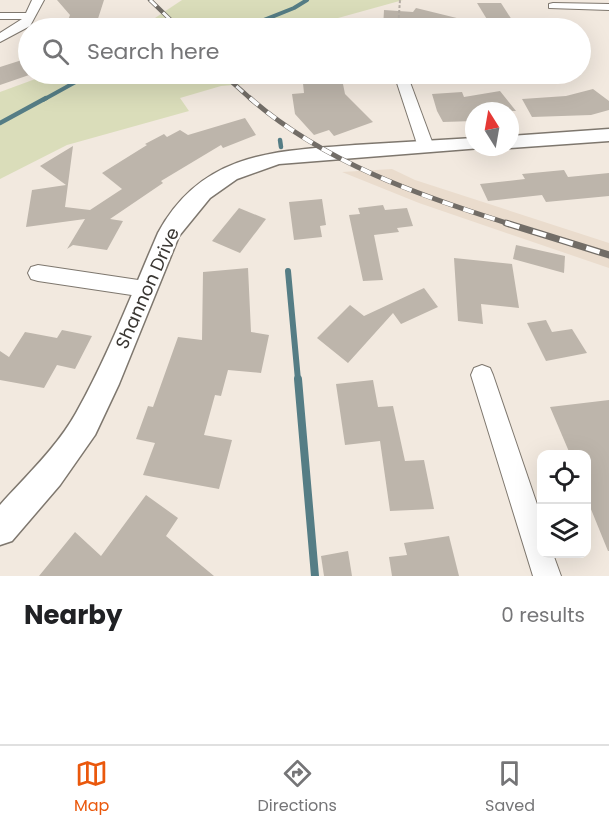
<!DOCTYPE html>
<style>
body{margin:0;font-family:Poppins,sans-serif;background:#f6f6f6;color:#202124}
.controls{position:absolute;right:18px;bottom:18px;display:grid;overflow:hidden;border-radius:12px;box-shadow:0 6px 24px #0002}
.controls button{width:54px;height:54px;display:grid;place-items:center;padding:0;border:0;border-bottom:2px solid #e0e0e0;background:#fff;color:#202124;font:30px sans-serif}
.compass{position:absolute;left:465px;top:102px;width:54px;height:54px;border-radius:50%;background:#fff;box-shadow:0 6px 24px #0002;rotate:349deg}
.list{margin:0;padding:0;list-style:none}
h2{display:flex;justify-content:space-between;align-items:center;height:78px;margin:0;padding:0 24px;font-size:26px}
h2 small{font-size:20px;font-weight:400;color:#757577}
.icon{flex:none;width:33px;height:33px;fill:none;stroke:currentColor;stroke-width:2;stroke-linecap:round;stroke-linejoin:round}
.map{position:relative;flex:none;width:609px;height:576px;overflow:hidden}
.search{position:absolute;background:#fff;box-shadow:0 6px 24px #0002;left:18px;right:18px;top:18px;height:66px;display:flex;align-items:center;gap:15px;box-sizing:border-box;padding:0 21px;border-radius:33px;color:#757577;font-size:22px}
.sheet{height:168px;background:#fff}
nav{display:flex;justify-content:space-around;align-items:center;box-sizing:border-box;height:84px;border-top:2px solid #e0e0e0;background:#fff;font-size:16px;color:#757577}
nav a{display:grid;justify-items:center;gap:3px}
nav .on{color:#ea580c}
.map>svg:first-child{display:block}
.built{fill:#eadccd}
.green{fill:#daddba}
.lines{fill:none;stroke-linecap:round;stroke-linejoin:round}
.stream-far3{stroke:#557d85;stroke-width:4}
.stream-far2{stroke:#557d85;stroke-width:4.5}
.stream-far1{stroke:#557d85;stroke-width:6}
.stream{stroke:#557d85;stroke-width:8}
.building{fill:#bdb5ab}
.minor-casing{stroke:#7e776e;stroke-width:2}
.tertiary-casing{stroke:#7e776e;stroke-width:3}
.path{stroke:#b4ada5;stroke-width:2;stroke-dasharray:3 2;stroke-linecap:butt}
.minor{fill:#fff;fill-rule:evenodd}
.tertiary{fill:#fff;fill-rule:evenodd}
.rail-far2-casing{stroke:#726d67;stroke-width:4.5}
.rail-far1-casing{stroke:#726d67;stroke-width:5}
.rail-casing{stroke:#726d67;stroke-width:7}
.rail-far2{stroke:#fff;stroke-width:3;stroke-dasharray:9;stroke-linecap:butt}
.rail-far1{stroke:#fff;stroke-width:4;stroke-dasharray:11;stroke-linecap:butt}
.rail{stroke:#fff;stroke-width:4.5;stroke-dasharray:14;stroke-linecap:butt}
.labels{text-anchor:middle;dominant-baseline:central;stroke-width:5;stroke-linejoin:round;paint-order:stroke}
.street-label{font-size:18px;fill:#393632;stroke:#fff}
</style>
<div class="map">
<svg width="609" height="576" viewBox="0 0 609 576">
<rect width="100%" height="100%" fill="#f2e9df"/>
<!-- built -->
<polygon class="built" points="392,169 415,180 609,243 609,268 419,203 342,172"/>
<!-- green -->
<g class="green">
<polygon points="182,0 403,0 302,28 140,28"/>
<polygon points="49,74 287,74 287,81 221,86 180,98 189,111 67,145 0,179 0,92"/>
</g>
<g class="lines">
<!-- stream-far3 -->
<g class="stream-far3">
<polyline points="244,28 294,8 307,0"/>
<polyline points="43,100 90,74"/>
</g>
<!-- stream-far2 -->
<g class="stream-far2">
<polyline points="0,123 46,98"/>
<polyline points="280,140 281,147"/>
</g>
<!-- stream-far1 -->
<polyline class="stream-far1" points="288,271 298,380"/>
<!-- stream -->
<polyline class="stream" points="298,379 315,576"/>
</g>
<!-- building -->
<g class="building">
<polygon points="57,0 104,0 95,28 65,28 70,15"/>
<polygon points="477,3 501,3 512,20 488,21"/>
<polygon points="416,8 473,22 473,28 383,28 384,10 413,12"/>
<polygon points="22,60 28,69 28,74 32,74 0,85 0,67"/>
<polygon points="302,74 341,74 345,94 373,122 334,136 329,130 314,135 295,114 292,94 304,93"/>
<polygon points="593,89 609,101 609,110 591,115 532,117 522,99 566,96"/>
<polygon points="500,91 516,111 474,111 474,121 443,122 437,111 432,94 462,92 464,97"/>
<polygon points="245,118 256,135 223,148 221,145 161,181 163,183 110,219 123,221 107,250 73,245 67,249 85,219 26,227 32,190 66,185 40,166 73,146 65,207 90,210 122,189 102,173 147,145 145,144 164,134 167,137 180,130 188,135"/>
<polygon points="564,170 568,177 609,173 609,196 546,202 542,195 488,201 480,184 525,179 522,174"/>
<polygon points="322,199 326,225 320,226 322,237 294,240 289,202"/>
<polygon points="383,205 385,210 407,208 413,226 397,228 399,232 374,235 383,280 363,281 349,215 360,214 358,208"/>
<polygon points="239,208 266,219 240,253 212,241"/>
<polygon points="516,245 565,256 564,273 513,259"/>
<polygon points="454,258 512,264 519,308 481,304 483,324 458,321"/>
<polygon points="248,268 251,332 269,335 261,373 228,370 221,396 215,395 204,435 232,440 219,489 143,475 155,443 136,439 148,406 153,407 178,337 202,340 203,272"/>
<polygon points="424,288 438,307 401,324 393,313 348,363 317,338 350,305 364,316"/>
<polygon points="546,320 552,332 572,329 587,353 546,361 527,323"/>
<polygon points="62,330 92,336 75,369 57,365 44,388 0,380 0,351 9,357 25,332 57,338"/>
<polygon points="373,380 378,407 393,406 405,461 424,460 434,509 390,511 380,441 345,445 336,384"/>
<polygon points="609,400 609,551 608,551 586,497 586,454 570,454 550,407"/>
<polygon points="146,495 178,518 166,536 214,576 39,576 75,532 101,556"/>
<polygon points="449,536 459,576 392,576 389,557 407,555 404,543"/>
<polygon points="348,551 352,576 324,576 321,556"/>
</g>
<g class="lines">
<defs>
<g id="minor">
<polygon points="32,0 44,0 30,26 0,42 0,33 22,19 0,19 0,13 26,13"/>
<polygon points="553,3 609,4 609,10 549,8 549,4"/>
<polygon points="394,74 407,74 434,147 431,151 421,151 418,147"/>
<polygon points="38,265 145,281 152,283 155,289 152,295 145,297 38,281 31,279 28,273 31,267"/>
<polygon points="482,365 490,368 493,375 542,519 542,554 553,554 561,576 533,576 471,375 474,368"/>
</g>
<g id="tertiary">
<polygon points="609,129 609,141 510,148 506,147 510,147 510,136"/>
<path d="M474,138V147L481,148L279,164L237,179L210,198L179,236L119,384L95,435L60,485L12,541L0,545V505C26,476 57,447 76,413C108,356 132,293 158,233C202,152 275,151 355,145C395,143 434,140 474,138Z"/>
</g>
</defs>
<!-- minor casing -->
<use href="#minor" class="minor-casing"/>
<!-- tertiary casing -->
<use href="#tertiary" class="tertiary-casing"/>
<!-- path -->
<polyline class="path" points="398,28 400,0"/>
<!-- minor -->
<use href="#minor" class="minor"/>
<!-- tertiary -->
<use href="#tertiary" class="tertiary"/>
<defs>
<g id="rail-far2">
<polyline points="150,0 179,28"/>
<polyline points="223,74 252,100"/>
</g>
<path id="rail-far1" d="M250,98C323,162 420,196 510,224"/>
<polyline id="rail" points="506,223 609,255"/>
</defs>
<!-- rail-far2 casing -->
<use href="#rail-far2" class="rail-far2-casing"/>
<!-- rail-far1 casing -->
<use href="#rail-far1" class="rail-far1-casing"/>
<!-- rail casing -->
<use href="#rail" class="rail-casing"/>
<!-- rail-far2 -->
<use href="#rail-far2" class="rail-far2"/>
<!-- rail-far1 -->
<use href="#rail-far1" class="rail-far1"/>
<!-- rail -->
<use href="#rail" class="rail"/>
</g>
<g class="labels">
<!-- street labels -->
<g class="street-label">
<text transform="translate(147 288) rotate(-66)">Shannon Drive</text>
</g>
</g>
</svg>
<div class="controls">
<button><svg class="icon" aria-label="locate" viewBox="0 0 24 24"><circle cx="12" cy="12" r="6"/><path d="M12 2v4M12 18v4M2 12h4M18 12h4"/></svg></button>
<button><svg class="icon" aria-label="layers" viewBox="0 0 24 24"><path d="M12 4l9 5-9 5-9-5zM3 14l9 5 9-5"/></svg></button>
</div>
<svg class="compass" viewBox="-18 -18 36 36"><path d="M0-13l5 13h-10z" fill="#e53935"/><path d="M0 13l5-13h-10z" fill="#757577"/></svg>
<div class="search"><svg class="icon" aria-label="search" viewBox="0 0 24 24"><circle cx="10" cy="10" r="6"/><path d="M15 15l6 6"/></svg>Search here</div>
</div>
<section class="sheet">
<h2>Nearby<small>0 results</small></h2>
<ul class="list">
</ul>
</section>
<nav>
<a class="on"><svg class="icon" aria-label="map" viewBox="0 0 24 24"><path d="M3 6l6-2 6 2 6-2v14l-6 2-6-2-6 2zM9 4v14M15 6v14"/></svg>Map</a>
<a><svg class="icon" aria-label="directions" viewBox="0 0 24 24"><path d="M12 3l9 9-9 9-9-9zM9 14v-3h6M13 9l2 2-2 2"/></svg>Directions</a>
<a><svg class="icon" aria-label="saved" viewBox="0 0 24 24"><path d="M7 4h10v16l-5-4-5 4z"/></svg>Saved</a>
</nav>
